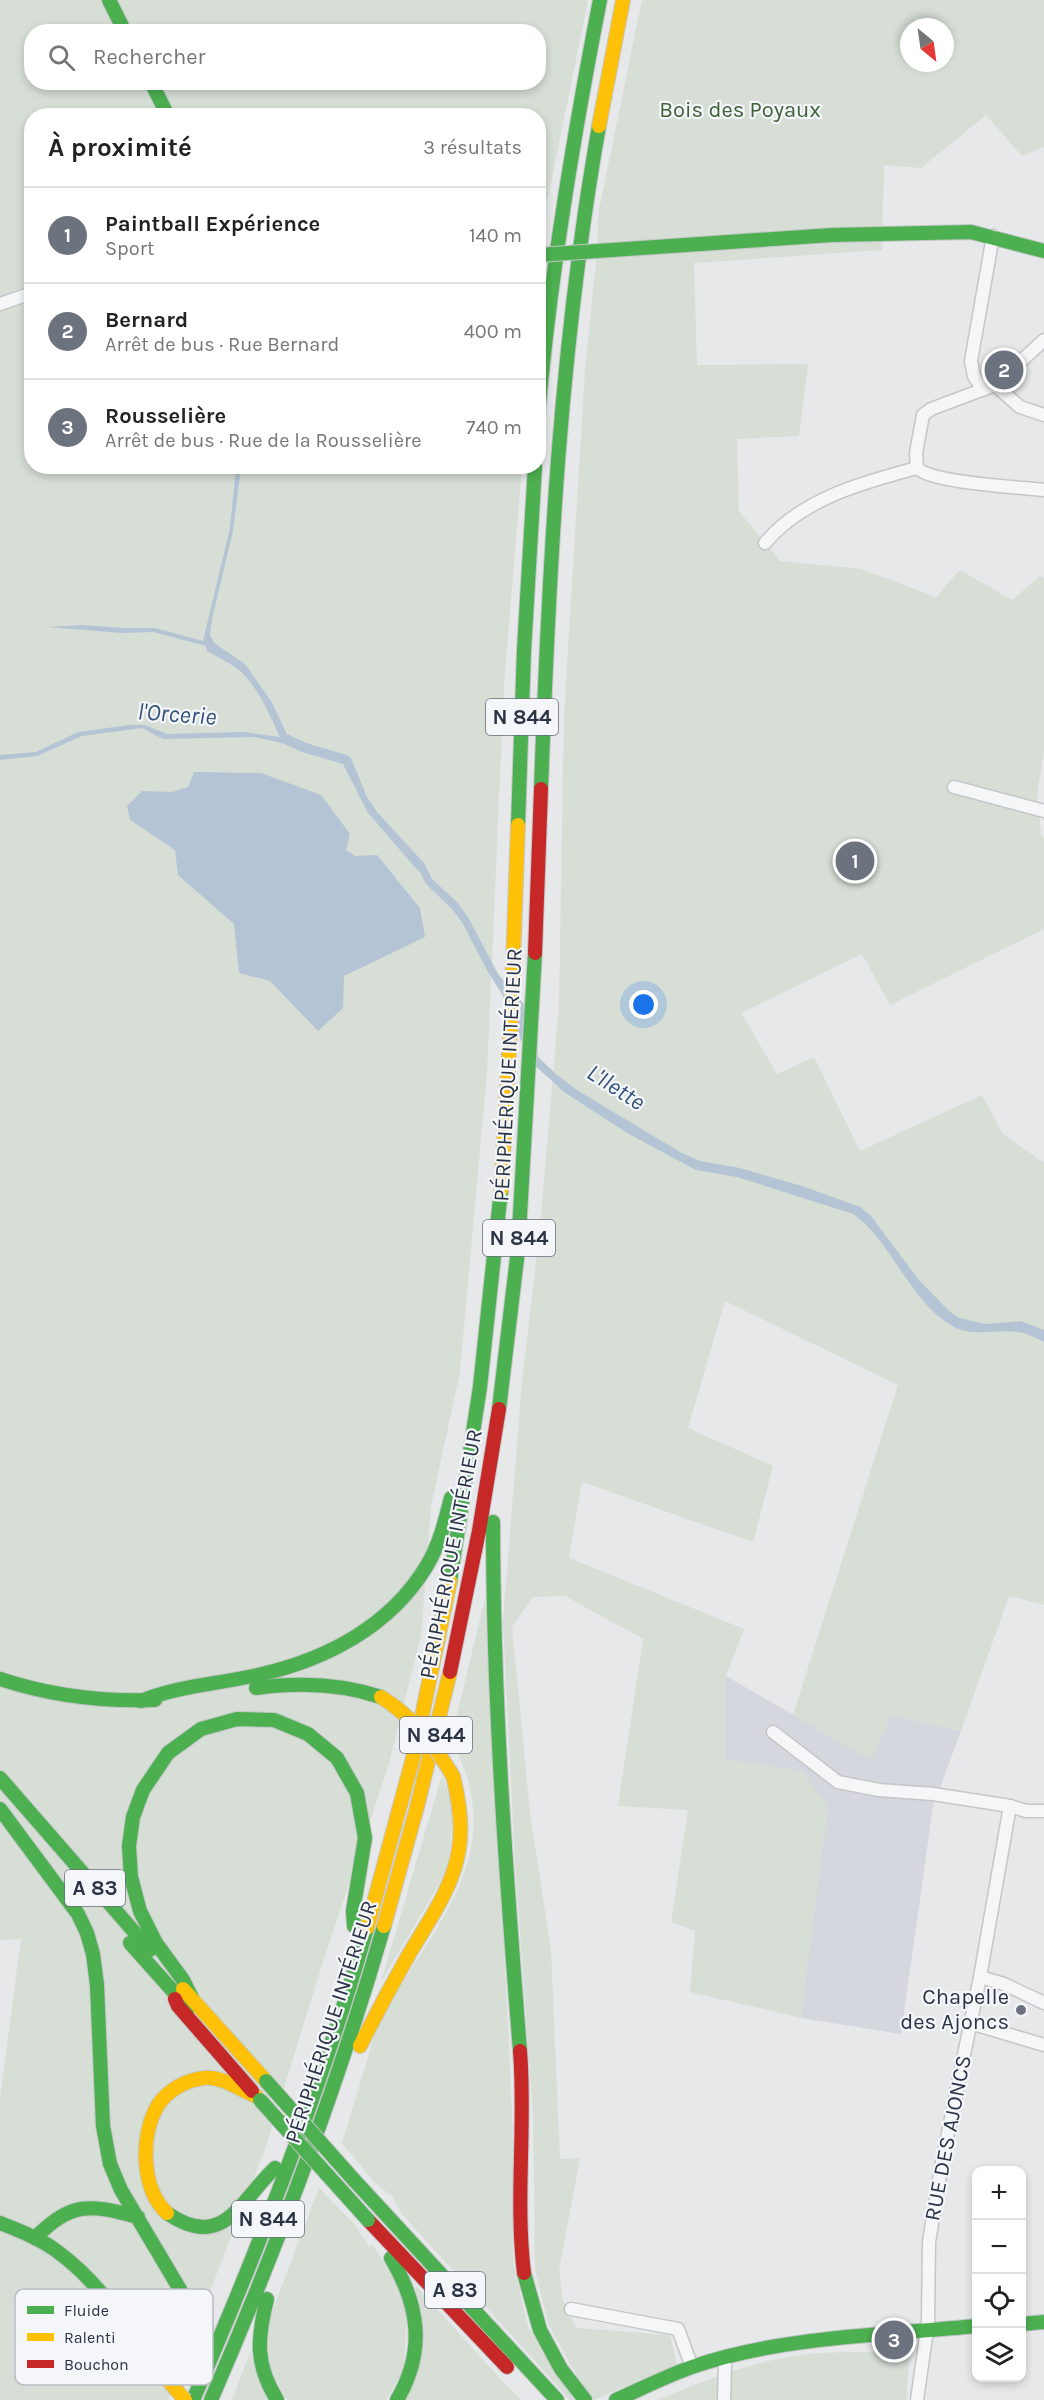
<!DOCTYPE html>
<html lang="fr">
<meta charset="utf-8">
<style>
body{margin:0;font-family:Karla,sans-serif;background:#f2f2f2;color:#222}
.controls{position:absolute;right:18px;bottom:18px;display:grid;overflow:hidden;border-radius:12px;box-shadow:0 3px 9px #0003}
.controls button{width:54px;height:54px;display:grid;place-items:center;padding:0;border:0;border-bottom:2px solid #e0e0e0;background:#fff;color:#222;font:30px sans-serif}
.compass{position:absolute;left:900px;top:18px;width:54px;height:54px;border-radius:50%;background:#fff;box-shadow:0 3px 9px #0003;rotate:151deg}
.you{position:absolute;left:644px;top:1005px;width:21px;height:21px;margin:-15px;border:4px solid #fff;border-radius:50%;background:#1a73e8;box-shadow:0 0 0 9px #1a73e833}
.badge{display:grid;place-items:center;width:39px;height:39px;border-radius:50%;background:#6c737f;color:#fff;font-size:20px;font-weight:700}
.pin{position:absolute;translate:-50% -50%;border:3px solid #fff;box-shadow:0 2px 6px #0006}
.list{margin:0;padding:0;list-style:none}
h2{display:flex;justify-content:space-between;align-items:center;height:78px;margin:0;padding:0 24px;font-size:26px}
h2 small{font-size:20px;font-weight:400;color:#767676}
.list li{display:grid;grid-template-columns:39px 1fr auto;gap:18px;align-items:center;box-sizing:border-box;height:96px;padding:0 24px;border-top:2px solid #e0e0e0}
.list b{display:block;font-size:22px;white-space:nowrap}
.list p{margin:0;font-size:20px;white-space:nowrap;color:#767676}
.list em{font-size:20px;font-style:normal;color:#767676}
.icon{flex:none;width:33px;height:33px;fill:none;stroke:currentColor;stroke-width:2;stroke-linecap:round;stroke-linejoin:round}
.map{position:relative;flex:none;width:1044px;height:2400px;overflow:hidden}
.search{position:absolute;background:#fff;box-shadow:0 3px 9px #0003;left:24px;top:24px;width:522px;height:66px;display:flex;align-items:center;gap:15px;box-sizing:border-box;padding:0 21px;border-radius:24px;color:#767676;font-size:22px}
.panel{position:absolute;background:#fff;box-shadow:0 3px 9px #0003;left:24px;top:108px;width:522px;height:366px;border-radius:24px}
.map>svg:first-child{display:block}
.built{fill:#d4d7dd}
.green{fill:#d6ded6;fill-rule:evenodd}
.water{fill:#b4c4d5}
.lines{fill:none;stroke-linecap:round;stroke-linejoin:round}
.street-casing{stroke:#c4c6c8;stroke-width:15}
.fast-casing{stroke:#c4c6c8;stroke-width:16}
.slow-casing{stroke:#c4c6c8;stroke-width:16}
.jam-casing{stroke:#c4c6c8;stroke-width:16}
.street{stroke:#f5f6f7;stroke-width:12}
.fast{stroke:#4caf50;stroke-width:14}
.slow{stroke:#ffc107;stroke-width:14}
.jam{stroke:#c62828;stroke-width:14}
.fast-bridge-casing{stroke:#c4c6c8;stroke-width:16;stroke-linecap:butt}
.slow-bridge-casing{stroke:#c4c6c8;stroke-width:16;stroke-linecap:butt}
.fast-bridge{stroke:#4caf50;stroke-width:14}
.slow-bridge{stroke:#ffc107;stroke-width:14}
.poi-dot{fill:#6c737f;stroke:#f4f6f9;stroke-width:2}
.labels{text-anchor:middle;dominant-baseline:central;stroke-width:4.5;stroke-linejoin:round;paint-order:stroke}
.shield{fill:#f4f6f9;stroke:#676e7b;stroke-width:1.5}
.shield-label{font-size:21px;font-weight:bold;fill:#2b3445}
.park-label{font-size:22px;fill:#3f6138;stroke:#f4f6f9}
.street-label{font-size:22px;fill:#2b3445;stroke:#f4f6f9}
.poi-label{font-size:22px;fill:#2b3445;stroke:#f4f6f9;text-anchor:end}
.water-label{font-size:24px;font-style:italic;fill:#34527a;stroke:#f4f6f9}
.key{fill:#f4f6f9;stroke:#b8bcc3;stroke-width:1.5}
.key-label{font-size:16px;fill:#2b3445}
</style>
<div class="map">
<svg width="1044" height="2400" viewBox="0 0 1044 2400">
<rect width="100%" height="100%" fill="#e6e8ea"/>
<!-- built -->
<polygon class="built" points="726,1676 870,1759 891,1715 961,1731 933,1806 901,2034 801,2018 800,2009 726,1759"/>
<!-- green -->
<g class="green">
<path d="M0,0H588L539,242L538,116H32V466L522,467L504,685L487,1073L460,1372L431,1506L421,1636L389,1764L321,1968L265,2149L168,2400H0V2098L21,1939L0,1940ZM32,32H538V82H32Z"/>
<path d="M642,0H1044V147L1022,156L986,115L921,168L884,165L882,250L694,263L697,365L808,364L799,436L737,439L739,511L780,561L861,569L936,597L960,570L1012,600L1040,576L1044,579V750L1037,795L1041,834L1044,839V929L890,1005L862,954L741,1013L777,1074L814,1057L860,1151L982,1095L1003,1134L1044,1163V1605L1009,1596L961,1731L891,1715L871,1760L793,1715L898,1385L725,1301L688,1428L773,1466L753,1542L582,1482L569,1558L744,1629L726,1676V1759L802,1771L828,1807L801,2018L690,1992L695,1931L671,1922L688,1810L618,1806L643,1639L565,1596L533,1597L512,1627L530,1813L551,1950L560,2159L580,2158L559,2270L563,2300L576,2328L670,2335L677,2365L594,2400L578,2377L549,2326L535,2270L533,2115L515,1864L503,1621L522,1382L540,1227L559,1005L564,715L585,370L596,262L599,210ZM909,27H945V63H909Z"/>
<path d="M485,1598L508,2023L514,2163L513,2262L528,2327L574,2400H570L402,2214L392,2196L376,2184L342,2143C350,2116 358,2090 366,2064C370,2052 372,2037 378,2025C428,1929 515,1856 451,1740Z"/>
<polygon points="442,1775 453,1805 449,1867 381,1982"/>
<polygon points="319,2188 355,2225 369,2247 373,2245 396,2282 407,2309 404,2369 386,2400 287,2400 268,2367 266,2328"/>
<polygon points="416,2286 506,2385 521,2400 403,2400"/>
<polygon points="250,2352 267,2400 232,2400"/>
<path d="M910,2352L906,2400H657C705,2380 756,2360 808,2354C842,2351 877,2353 910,2352Z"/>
</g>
<!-- water -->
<g class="water">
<path d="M238,467H241L233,531L212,619L210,635L214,643L245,664L271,701L287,734L306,743L347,755L351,758L367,797L377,812L424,863L432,879L458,903L469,919L498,974L534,1016L538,1057L557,1075L580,1092L680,1152L700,1161L740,1168L802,1186L860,1207L871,1216L919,1280L949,1311L959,1318L986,1324L1021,1321L1044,1330V1342C1036,1338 1027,1333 1018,1332C997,1329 974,1337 954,1327C908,1301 894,1243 853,1214L737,1177L696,1170L627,1133L564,1092L529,1060L502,994L488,972L463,924L453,910L426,884L421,874L368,813L343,764L302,752L282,743L254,737L163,739L142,728L82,736L37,756L0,760V755L36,752L78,732L129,725H145L167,734L244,732L280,737C270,716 256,682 236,668C227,661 217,657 207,651L206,646L153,632L122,633L47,627L82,625L123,628H155L203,641L230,528L235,477Z"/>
<polygon points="194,772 261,773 321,795 350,834 346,850 355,856 377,855 420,908 425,937 344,976 343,1008 318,1031 270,981 239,973 234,924 178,875 175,850 130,820 127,806 142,791 172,792 188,787"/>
</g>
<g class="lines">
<defs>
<g id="street">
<polyline points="0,304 32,293"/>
<polyline points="995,385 1020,407 1044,415"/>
<polyline points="983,390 974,376 971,361 993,236"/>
<polyline points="917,468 916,453 923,415 931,409 995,385 1044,340"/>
<path d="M917,468C931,483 1019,487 1044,490"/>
<path d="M765,543C803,498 862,483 917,468"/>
<polyline points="954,787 1044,811"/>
<polyline points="773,1732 838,1782 879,1790 933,1794 1010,1806 1026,1811 1044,1811"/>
<polyline points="980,1977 1004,1984 1044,2003"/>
<polyline points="970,2023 1044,2045"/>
<polyline points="571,2309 678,2329 692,2367"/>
<polyline points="723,2358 725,2366 724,2400"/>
<polyline points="917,2400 928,2323 929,2242 942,2162 980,1977 1010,1806"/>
</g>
<g id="fast">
<polyline points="109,0 125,32"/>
<polyline points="151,82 168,116"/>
<polyline points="612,250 832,235 971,232 1044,251"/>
<path d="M538,415C550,275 573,138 600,0"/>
<path d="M541,789C549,567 560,345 599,126"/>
<polyline points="518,825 524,650 535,466"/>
<polyline points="499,1409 518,1250 535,953"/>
<path d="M493,1522C493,1698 506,1875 520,2051"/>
<polyline points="450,1581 480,1387 501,1190"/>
<path d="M0,1679C51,1696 101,1702 155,1700"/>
<path d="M256,1688C299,1682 339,1683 381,1697"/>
<path d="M141,1701C180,1685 221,1684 262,1674C327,1659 390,1626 426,1567C439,1546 445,1522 451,1498"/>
<polyline points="0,1778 150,1950"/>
<polyline points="0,1809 78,1914 87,1933 93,1954 97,1985 103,2126 110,2164 121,2190 188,2303 193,2330 192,2372"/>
<polyline points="130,1943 188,2008"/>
<polyline points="192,1998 183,1980 156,1943 140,1911 131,1877 129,1846 133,1817 143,1790 168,1753 201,1729 237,1719 274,1720 308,1734 337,1758 357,1793 365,1838 353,1911 354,1926"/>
<polyline points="354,2180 557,2400"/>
<path d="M167,2213C223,2252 240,2201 275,2168"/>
<path d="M0,2223C20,2231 41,2239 58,2252C99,2282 126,2325 155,2365"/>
<path d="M35,2238C72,2201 90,2204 138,2217"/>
<path d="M391,2258C419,2305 426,2351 397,2400"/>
<polyline points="524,2273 540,2330 561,2369 585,2400"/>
<path d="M267,2299C257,2339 255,2364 277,2400"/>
<polyline points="1022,2324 1044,2322"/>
<path d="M193,2400C260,2246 321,2089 367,1928"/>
<path d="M211,2400C278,2245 337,2088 384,1926"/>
<path d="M616,2400C641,2389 666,2376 692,2367C776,2337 886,2335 976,2326"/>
</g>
<g id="slow">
<polyline points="599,126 623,0"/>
<polyline points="501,1190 511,1018 518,825"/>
<polyline points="384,1926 417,1807 450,1672"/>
<polyline points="367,1928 414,1754 450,1581"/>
<polyline points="183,1989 266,2081"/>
<path d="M360,2046C375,2016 391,1986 408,1956C427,1923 453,1889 459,1849C463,1824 459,1800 453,1776"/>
<path d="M167,2213C141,2189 140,2135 158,2105C168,2090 186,2080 204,2078C222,2076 240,2090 256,2096"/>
</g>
<g id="jam">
<polyline points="535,953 541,789"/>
<polyline points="450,1672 479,1531 499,1409"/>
<polyline points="175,1999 178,2006 252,2091"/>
<path d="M520,2051C526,2124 515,2199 524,2273"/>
<polyline points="368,2220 507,2367"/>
</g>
</defs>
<!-- street casing -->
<use href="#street" class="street-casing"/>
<!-- fast casing -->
<use href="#fast" class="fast-casing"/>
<!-- slow casing -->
<use href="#slow" class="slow-casing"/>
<!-- jam casing -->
<use href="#jam" class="jam-casing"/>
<!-- street -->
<use href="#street" class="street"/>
<!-- fast -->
<use href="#fast" class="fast"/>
<!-- slow -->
<use href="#slow" class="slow"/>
<!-- jam -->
<use href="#jam" class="jam"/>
<defs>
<g id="fast-bridge">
<polyline points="538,255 612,250"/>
<polyline points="266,2081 354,2180"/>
<polyline points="260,2100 368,2220"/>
</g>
<g id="slow-bridge">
<path d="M381,1697C413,1717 434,1744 453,1776"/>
<polyline points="155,2365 185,2400"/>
</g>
</defs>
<!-- fast-bridge casing -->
<use href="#fast-bridge" class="fast-bridge-casing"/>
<!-- slow-bridge casing -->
<use href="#slow-bridge" class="slow-bridge-casing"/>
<!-- fast-bridge -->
<use href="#fast-bridge" class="fast-bridge"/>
<!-- slow-bridge -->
<use href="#slow-bridge" class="slow-bridge"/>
</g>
<!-- markers -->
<circle class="poi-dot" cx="1021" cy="2010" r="6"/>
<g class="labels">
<!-- shield labels -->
<g class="shield">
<rect x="486" y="699" width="72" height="36" rx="4.5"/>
<rect x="483" y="1220" width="72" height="36" rx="4.5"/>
<rect x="400" y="1717" width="72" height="36" rx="4.5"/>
<rect x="65" y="1870" width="60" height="36" rx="4.5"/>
<rect x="232" y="2201" width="72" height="36" rx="4.5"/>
<rect x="425" y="2272" width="60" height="36" rx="4.5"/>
</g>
<g class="shield-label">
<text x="522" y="717">N 844</text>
<text x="519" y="1238">N 844</text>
<text x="436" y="1735">N 844</text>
<text x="95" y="1888">A 83</text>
<text x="268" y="2219">N 844</text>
<text x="455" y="2290">A 83</text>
</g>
<!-- park labels -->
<g class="park-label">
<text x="740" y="110">Bois des Poyaux</text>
</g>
<!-- street labels -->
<g class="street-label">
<text transform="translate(508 1075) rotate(-87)">PÉRIPHÉRIQUE INTÉRIEUR</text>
<text transform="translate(451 1554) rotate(-79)">PÉRIPHÉRIQUE INTÉRIEUR</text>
<text transform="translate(331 2022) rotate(-72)">PÉRIPHÉRIQUE INTÉRIEUR</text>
<text transform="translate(948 2138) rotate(-79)">RUE DES AJONCS</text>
</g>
<!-- poi labels -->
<g class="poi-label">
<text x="1009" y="1997">Chapelle<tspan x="1009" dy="25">des Ajoncs</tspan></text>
</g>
<!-- water labels -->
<g class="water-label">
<text transform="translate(177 714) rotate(4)">l'Orcerie</text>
<text transform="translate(616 1087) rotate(33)">L'Ilette</text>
</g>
</g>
<!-- legend -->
<rect x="15" y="2289" width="198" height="96" rx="9" class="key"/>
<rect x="27" y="2306" width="27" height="8" fill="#4caf50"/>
<rect x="27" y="2333" width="27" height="8" fill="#ffc107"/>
<rect x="27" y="2360" width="27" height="8" fill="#c62828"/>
<g class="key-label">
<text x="64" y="2316">Fluide</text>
<text x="64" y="2343">Ralenti</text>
<text x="64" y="2370">Bouchon</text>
</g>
</svg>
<div class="controls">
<button>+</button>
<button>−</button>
<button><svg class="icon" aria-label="locate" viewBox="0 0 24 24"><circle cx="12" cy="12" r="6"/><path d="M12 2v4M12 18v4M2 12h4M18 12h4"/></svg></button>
<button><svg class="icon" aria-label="layers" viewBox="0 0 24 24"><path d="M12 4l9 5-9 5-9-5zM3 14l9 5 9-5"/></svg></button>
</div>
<svg class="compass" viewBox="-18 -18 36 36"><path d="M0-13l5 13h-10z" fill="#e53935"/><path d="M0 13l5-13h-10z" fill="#767676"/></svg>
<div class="you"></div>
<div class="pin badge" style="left:855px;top:861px">1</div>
<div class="pin badge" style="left:1004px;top:370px">2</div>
<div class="pin badge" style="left:894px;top:2340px">3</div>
<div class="search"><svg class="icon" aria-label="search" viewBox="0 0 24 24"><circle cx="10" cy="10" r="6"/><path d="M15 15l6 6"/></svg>Rechercher</div>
<section class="panel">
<h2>À proximité<small>3 résultats</small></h2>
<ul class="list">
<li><span class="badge">1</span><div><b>Paintball Expérience</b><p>Sport</p></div><em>140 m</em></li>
<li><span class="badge">2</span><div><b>Bernard</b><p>Arrêt de bus · Rue Bernard</p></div><em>400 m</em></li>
<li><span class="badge">3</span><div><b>Rousselière</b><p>Arrêt de bus · Rue de la Rousselière</p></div><em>740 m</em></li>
</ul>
</section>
</div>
